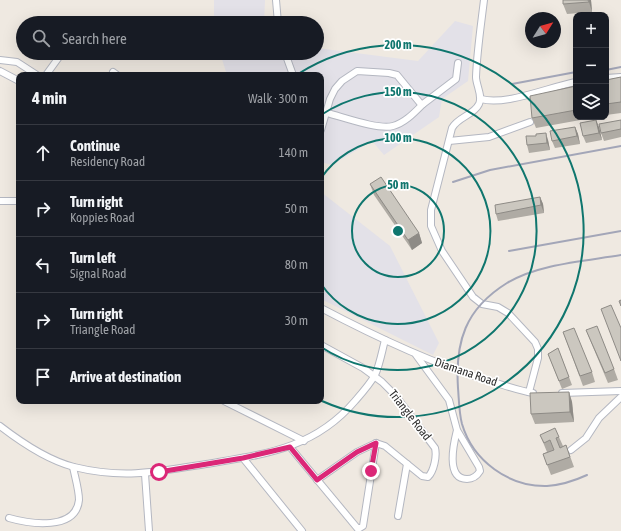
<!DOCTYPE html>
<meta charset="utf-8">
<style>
body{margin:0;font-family:"Asap Condensed",sans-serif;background:#20242c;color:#f1f3f6}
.controls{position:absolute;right:12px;top:12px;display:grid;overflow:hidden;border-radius:8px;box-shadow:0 4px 16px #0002}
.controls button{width:36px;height:36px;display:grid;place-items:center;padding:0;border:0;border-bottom:1px solid #363941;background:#171b24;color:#f1f3f6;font:20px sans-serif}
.compass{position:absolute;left:525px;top:12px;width:36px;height:36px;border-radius:50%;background:#171b24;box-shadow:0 4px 16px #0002;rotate:53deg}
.stop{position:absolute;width:12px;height:12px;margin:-9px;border:3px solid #db2777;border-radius:50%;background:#fff}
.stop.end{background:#db2777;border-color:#fff;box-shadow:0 1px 4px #0008}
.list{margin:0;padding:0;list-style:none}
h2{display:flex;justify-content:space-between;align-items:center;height:52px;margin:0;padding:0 16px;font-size:17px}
h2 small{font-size:13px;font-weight:400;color:#9ea1a6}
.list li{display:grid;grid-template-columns:26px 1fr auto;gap:12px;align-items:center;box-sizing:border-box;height:56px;padding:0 16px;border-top:1px solid #363941}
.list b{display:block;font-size:15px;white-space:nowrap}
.list p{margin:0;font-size:13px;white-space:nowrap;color:#9ea1a6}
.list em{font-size:13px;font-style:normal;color:#9ea1a6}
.icon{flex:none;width:22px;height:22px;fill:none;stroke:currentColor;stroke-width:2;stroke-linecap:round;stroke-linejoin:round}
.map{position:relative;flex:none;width:621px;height:531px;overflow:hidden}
.search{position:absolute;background:#171b24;box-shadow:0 4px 16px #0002;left:16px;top:16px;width:308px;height:44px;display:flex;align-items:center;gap:10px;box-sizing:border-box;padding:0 14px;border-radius:22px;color:#9ea1a6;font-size:15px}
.panel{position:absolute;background:#171b24;box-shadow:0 4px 16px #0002;left:16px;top:72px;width:308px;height:332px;border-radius:8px}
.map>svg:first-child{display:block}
.industrial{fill:#e3e1e8}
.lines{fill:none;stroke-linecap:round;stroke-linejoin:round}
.minor-casing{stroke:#b4b7c1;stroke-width:8}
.minor{stroke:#fff;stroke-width:6}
.rail{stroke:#a3a6b8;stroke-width:2}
.wall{fill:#afaba4}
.shaded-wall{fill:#8e8b86}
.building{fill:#cbc7bf;stroke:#8e8b86}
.route{stroke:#db2777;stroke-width:5}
.ring{fill:none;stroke:#0f766e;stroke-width:2}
.labels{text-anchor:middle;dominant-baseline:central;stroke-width:3.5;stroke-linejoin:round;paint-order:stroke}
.street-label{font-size:12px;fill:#2e2e2e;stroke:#fff}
.centre{fill:#0f766e;stroke:#fff;stroke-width:2}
.ring-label{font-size:12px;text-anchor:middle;font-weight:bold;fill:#0f766e;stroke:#fff;stroke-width:3.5;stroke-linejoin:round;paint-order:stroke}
</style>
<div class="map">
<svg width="621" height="531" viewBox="0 0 621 531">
<rect width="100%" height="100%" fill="#efe9e1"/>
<!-- industrial -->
<g class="industrial">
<polygon points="214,0 265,0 264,23 214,23"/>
<polygon points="455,21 473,26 468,81 442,99 439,117 384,155 372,141 332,165 321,162 321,75 227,75 220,53 317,53 317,48 418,61"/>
<polygon points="321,192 390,246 439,343 433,355 321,299"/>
</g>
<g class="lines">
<defs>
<g id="minor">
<polyline points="276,0 278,23"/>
<path d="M484,0C481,25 477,51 476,77C476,85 483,96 479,104C474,115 458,117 452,128L431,210V226L442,251L473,297L482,304L498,307L508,313L535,342L538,349V358L529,392"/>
<polyline points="285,53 293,75"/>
<polyline points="0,60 17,62 37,75"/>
<polyline points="0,71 19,81"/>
<polyline points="113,72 117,75"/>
<polyline points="46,75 62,53"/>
<polyline points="606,78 621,77"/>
<path d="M481,99C506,106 549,87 576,82"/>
<path d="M327,113C343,117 378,130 393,126C405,123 415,112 423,104"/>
<polyline points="321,130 330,99 335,89 342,81 357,71 389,73 397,75 420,103 423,104 456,79 458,63"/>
<polyline points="449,141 489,137 530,122"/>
<polyline points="0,201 19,201"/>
<path d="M321,308C374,336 429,362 486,380C501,384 516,390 533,393"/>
<path d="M416,355L449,400L457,430L479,467L480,471C477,476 473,479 467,479C445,479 454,442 457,430"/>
<polyline points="562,393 621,391"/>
<polyline points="224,401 304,441"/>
<path d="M0,426C22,443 47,460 74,467C123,479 157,472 206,464C265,454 314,449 355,401C362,393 370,384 375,375C380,364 382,351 385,340"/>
<path d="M290,447L358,529L363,526L376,443L385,446L422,476L428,477C434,471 437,456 435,448L395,395L382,382L363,368L321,345"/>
<polyline points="571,450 586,438 599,418 621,397"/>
<polyline points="243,458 302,531"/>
<polyline points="145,474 149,531"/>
<polyline points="317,480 357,452 376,443"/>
<polyline points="398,516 407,464"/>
<path d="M9,518C30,524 76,531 79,500C79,490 75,477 73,467"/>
</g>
</defs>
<!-- minor casing -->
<use href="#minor" class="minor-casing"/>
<!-- minor -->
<use href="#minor" class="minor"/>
<!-- rail -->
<g class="rail">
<polyline points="606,70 621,67"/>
<polyline points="512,84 576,72"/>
<polyline points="453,182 490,170 621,146"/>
<polyline points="509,251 621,231"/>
<path d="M587,475C574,481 561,485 547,486C509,487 473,461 462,424C459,413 459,400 458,388C455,342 465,309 507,283C538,264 585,261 621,255"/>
</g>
</g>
<!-- wall -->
<g class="wall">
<polygon points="591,0 592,12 567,14 563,4"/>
<polygon points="621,77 621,113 606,115 606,80"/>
<polygon points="576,86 576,117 597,117 536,128 532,118"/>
<polygon points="621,120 621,137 604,141 601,133"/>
<polygon points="575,127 578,134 580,144 555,148 552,141"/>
<polygon points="599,127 602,140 586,143 583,136"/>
<polygon points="548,140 550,150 529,153 527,145"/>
<polygon points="370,184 419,233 422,243 412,250 374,195"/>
<polygon points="540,197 543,204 544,213 498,221 496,214"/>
<polygon points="586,330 614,369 618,380 608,383 590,340"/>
<polygon points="563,332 592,372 595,382 583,386"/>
<polygon points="558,348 572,385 562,389 548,354"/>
<polygon points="569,392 572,402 574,422 535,424 531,414"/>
<polygon points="540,435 559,437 563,446 566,445 574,467 551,475 543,454 547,452"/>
</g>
<!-- shaded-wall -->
<g class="shaded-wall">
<polygon points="588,0 591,0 592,12 589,2"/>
<polygon points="596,120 599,127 602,140 599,133"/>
<polygon points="575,127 578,134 580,144 577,136"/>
<polygon points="546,133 548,140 550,150 547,143"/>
<polygon points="540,197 543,204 544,213 541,205"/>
<polygon points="419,233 422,243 412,250 408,240"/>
<polygon points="569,392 572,402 574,422 570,412"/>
</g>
<!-- building -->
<g class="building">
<polygon points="563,0 588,0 589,2 563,4"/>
<polygon points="621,77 621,102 606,104 606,80"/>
<polygon points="576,86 576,110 532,118 530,96"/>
<polygon points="596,120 599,133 583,136 580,123"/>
<polygon points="621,120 621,129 601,133 599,124"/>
<polygon points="575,127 577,136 552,141 550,131"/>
<polygon points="546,133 547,143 527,145 526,136 536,136 536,134"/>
<polygon points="381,177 419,233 408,240 370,184"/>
<polygon points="540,197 541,205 496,214 495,205"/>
<polygon points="621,300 621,306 619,301"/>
<polygon points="611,305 621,328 621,361 601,309"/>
<polygon points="597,326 614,369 605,373 586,330"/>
<polygon points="574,328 592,372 580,376 563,332"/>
<polygon points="558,348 569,377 559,381 548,354"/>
<polygon points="569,392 570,412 531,414 530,393"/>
<polygon points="555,428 559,437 556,438 560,448 566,445 570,457 547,465 543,454 554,450 550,440 544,443 540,435"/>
</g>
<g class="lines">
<!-- route -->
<polyline class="route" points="159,472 243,458 290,447 317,480 357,452 376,443 371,471"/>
</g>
<!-- distance rings -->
<g class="ring">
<circle cx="398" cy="231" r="46"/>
<path d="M321 178A93 93 0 1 1 321 284"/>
<path d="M321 115A139 139 0 1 1 321 347"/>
<path d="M298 74A186 186 0 1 1 322 401"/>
</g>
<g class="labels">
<!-- street labels -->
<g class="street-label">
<text transform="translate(466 372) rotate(19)">Diamana Road</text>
<text transform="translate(410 415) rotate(52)">Triangle Road</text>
</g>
</g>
<circle cx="398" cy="231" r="6" class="centre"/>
<g class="ring-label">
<text x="398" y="49">200 m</text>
<text x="398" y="96">150 m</text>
<text x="398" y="142">100 m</text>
<text x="398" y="189">50 m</text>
</g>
</svg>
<div class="controls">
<button>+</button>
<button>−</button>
<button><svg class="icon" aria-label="layers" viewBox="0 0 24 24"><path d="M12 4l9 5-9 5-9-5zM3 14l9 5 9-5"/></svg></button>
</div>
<svg class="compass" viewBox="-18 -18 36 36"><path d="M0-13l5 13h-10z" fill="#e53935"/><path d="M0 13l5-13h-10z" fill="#9ea1a6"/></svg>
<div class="stop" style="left:159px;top:472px"></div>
<div class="stop end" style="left:371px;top:471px"></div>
<div class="search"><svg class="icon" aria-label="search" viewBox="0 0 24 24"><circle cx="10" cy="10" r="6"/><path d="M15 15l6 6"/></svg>Search here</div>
<section class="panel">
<h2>4 min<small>Walk · 300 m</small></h2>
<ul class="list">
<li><svg class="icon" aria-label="ahead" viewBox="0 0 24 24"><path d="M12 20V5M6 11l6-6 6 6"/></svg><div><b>Continue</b><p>Residency Road</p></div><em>140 m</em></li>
<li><svg class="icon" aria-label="right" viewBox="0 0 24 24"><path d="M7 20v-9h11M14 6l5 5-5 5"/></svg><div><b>Turn right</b><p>Koppies Road</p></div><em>50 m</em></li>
<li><svg class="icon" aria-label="left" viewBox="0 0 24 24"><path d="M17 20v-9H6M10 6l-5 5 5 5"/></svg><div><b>Turn left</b><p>Signal Road</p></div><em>80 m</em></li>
<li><svg class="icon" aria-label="right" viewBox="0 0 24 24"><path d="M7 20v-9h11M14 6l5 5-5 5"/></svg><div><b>Turn right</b><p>Triangle Road</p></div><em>30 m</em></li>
<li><svg class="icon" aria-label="arrive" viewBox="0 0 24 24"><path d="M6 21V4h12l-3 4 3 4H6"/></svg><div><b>Arrive at destination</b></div></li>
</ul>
</section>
</div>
